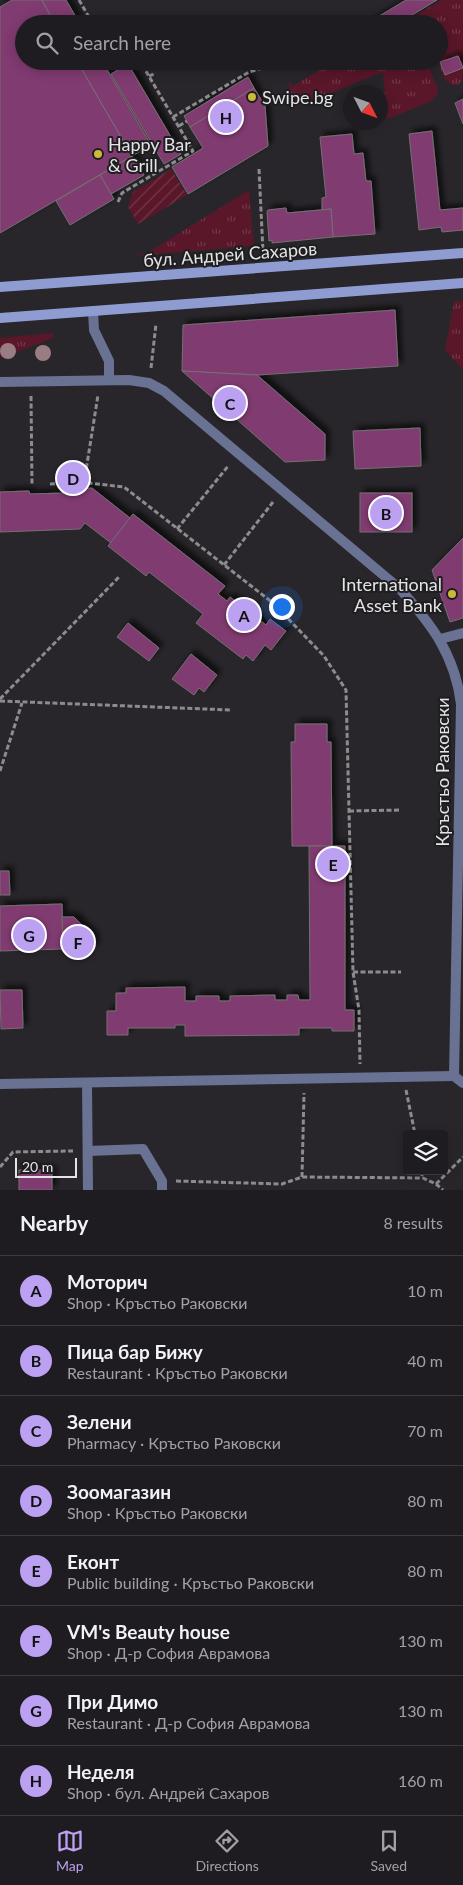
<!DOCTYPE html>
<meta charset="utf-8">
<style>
body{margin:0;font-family:Lato,sans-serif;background:#262529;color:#f1f3f6}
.controls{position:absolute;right:15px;bottom:15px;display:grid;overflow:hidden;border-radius:5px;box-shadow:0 2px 12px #0003}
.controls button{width:45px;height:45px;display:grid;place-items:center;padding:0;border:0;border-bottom:1px solid #3c3a3e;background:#1e1c20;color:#f1f3f6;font:25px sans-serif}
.compass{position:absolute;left:343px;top:85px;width:45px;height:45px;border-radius:50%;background:#1e1c20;box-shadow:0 2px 12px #0003;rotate:132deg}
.scale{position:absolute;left:15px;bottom:12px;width:62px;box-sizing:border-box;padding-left:5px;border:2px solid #e4e3e6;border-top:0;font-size:14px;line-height:18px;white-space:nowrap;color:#e4e3e6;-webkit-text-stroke:4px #1e1d20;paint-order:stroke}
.you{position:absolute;left:281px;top:606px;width:18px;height:18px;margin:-12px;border:4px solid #fff;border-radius:50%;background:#1a73e8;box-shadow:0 0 0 8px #1a73e833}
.badge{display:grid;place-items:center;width:32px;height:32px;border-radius:50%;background:#bca0f2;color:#111;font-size:16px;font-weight:700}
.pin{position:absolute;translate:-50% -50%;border:2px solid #fff;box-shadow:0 1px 5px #0006}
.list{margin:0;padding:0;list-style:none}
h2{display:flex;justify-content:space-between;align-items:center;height:65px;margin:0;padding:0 20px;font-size:21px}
h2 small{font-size:16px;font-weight:400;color:#a1a1a5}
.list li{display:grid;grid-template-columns:32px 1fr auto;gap:15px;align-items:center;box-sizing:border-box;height:70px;padding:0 20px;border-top:1px solid #3c3a3e}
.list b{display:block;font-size:19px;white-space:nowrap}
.list p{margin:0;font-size:16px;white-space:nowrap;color:#a1a1a5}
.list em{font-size:16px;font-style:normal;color:#a1a1a5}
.icon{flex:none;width:28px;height:28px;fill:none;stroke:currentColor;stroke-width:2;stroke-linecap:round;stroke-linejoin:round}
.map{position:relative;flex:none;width:463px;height:1190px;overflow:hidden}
.search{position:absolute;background:#1e1c20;box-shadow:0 2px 12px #0003;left:15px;right:15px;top:15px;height:55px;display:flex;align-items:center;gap:12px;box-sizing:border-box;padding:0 18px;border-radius:28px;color:#a1a1a5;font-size:19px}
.sheet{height:625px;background:#1e1c20}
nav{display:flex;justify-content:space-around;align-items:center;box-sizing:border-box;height:70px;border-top:1px solid #3c3a3e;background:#1e1c20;font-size:14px;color:#a1a1a5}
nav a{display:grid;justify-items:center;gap:2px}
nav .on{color:#bca0f2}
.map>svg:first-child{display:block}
.grass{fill:url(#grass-tufts)}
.garden{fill:url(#garden-furrows)}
.building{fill:#803b71;stroke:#747073;filter:url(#shadow)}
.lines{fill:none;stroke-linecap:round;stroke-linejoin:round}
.path{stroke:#8c8b8e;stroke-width:3;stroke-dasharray:5 2.5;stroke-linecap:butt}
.service{stroke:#697293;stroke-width:10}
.minor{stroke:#697293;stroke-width:10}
.secondary{stroke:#8f9cd2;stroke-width:10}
.tree{fill:#9a7d83}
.poi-dot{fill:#cbba39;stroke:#1e1d20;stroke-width:2}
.labels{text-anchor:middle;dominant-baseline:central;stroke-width:4;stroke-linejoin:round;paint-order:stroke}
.poi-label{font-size:18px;fill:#e4e3e6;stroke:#1e1d20;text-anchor:start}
.street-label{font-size:18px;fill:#e4e3e6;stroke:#1e1d20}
</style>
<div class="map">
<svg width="463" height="1190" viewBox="0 0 463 1190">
<defs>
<pattern id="grass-tufts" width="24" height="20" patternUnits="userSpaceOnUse" patternTransform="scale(1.25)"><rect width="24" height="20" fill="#591729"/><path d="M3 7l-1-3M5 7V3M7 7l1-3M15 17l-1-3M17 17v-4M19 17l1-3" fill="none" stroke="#713948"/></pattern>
<pattern id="garden-furrows" width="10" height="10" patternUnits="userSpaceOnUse" patternTransform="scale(1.25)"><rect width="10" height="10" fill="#591729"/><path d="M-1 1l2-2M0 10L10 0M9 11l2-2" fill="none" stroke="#713948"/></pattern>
<filter id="shadow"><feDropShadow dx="4.5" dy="-4.5" stdDeviation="2.5" flood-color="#0009"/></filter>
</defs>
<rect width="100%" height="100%" fill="#28262a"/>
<!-- grass -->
<g class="grass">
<path d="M441,0H463V72L462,81L458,85C434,87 439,39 439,24H401Z"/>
<path d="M335,61H437L428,65L438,90C437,97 433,100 427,103L387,119L383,72L291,109L289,83L293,86Z"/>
<polygon points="249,190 254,246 131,256 147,253"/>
<polygon points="454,301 463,301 463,370 445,350"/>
<polygon points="53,333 53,338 6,356 0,357 0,338"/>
</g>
<!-- garden -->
<polygon class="garden" points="171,169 187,195 138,224 128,207 133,192"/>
<!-- building -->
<g class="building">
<polygon points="12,0 42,0 55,24 24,24 24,61 77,61 132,156 0,233 0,7"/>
<polygon points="42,0 66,0 80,24 55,24"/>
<polygon points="406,0 437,0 397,24 366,24"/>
<polygon points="458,56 463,68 445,75 440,62"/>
<polygon points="77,61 102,61 151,145 132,156"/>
<polygon points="128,64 181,154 164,164 111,74"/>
<polygon points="248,77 254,88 190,127 184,116"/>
<polygon points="254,88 265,106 268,146 188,194 172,167 203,148 190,127"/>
<polygon points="463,99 463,124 455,103"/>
<polygon points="432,131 440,210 463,208 463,230 442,232 441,227 419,230 409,134"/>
<polygon points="352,134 354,154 363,153 366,181 371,181 375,234 333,237 331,209 322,210 322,198 326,197 320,137"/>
<polygon points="132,156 144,175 111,194 100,175"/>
<polygon points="100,175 114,199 70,225 56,201"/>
<polygon points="286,208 287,213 331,209 333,237 272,243 272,240 269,241 267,212 268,210"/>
<polygon points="395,310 398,366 257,375 182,371 183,325"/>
<polygon points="182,371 257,375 325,434 325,460 285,462"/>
<polygon points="420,428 421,466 355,469 353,431"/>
<polygon points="92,488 130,518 111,543 85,523 80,529 0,532 0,492 29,491 30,494 65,493 65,490"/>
<rect x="360" y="493" width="52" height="39"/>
<polygon points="133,514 225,586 218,594 227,601 230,597 266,625 270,619 286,631 271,650 265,645 253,661 246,655 243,659 196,623 203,614 149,572 146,576 108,546"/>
<polygon points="463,538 463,618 450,622 432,570"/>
<polygon points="128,623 159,648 149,661 117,637"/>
<polygon points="191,654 217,675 204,692 199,688 194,695 172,679"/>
<polygon points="295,724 327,724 327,742 331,742 332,846 292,846 291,742 295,742"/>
<polygon points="309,846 345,846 345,1010 354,1010 354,1031 332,1031 332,1028 299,1028 299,1035 185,1036 185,1025 175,1025 175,1028 128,1028 128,1035 107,1035 107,1011 116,1011 116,993 126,993 126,988 185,987 185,1001 196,1001 196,996 219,996 219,1001 230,1001 230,996 275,995 275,1000 287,1000 287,995 298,995 299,1000 310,1000"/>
<polygon points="0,871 9,871 10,895 0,895"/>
<polygon points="62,904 63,949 0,951 0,906"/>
<polygon points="62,917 74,917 94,937 95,948 63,949"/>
<polygon points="0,990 22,990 23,1028 1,1029"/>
<rect x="19" y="1170" width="33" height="20"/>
</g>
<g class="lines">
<!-- path -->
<g class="path">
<polyline points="79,0 93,24"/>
<polyline points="102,62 104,61"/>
<polyline points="149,76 156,73"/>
<polyline points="173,117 249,72 273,65"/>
<polyline points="179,126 187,121"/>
<polyline points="259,169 263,252"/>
<polyline points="118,202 122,193 193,151 140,61"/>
<polyline points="151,368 156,324"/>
<polyline points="31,396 32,485"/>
<polyline points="84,483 98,395"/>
<polyline points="50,484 89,483 124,487 273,603 324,656 346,690 353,972 359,1010 360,1064"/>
<polyline points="177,529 229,465"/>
<polyline points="224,565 273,502"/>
<polyline points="0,699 119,577"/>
<polyline points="0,701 231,710"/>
<polyline points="0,771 22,703"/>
<polyline points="349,811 401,810"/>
<polyline points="353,972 401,972"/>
<polyline points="406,1090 415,1134"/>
<polyline points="0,1167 13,1152 73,1151"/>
<polyline points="421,1171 423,1178"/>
<polyline points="302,1177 304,1093"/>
<polyline points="176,1181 282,1184 302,1177 423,1178 436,1184 443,1190"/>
<polyline points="436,1184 463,1157"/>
</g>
<!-- service -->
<g class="service">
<polyline points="440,639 463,633"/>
<polyline points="88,1151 143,1149 162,1181 162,1190"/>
</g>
<!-- minor -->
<g class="minor">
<polyline points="93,311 94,330 109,361 109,380"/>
<path d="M0,382L129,380L149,383L164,391L400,589C432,625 455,655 461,704L454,1076"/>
<polyline points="454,1076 463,1083"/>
<polyline points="87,1083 88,1190"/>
<polyline points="0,1084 454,1076"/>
</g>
<!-- secondary -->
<g class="secondary">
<polyline points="0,287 463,253"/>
<polyline points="0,318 463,283"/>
</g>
</g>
<!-- trees -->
<g class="tree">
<circle cx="8" cy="351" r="8"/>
<circle cx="43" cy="353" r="8"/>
</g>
<!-- markers -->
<g class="poi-dot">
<circle cx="252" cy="97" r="5"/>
<circle cx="98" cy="154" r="5"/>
<circle cx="452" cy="594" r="5"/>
</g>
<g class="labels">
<!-- poi labels -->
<g class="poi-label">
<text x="262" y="97">Swipe.bg</text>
<text x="108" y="144">Happy Bar<tspan x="108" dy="21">&amp; Grill</tspan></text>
<text x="442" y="584" text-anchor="end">International<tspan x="442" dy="21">Asset Bank</tspan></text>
</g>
<!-- street labels -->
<g class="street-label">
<text transform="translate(230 254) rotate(-4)">бул. Андрей Сахаров</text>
<text transform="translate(442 772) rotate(-90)">Кръстьо Раковски</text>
</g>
</g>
</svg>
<div class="controls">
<button><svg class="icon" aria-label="layers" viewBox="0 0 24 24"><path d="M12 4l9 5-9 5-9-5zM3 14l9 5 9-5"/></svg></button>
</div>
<svg class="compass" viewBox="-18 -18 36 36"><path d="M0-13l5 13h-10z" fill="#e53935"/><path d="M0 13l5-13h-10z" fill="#a1a1a5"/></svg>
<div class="scale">20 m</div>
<div class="you"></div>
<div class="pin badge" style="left:244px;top:615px">A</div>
<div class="pin badge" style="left:386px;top:513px">B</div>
<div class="pin badge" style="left:230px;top:403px">C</div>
<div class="pin badge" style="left:73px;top:478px">D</div>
<div class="pin badge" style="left:333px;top:864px">E</div>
<div class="pin badge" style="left:78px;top:942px">F</div>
<div class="pin badge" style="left:29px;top:935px">G</div>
<div class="pin badge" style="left:226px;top:117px">H</div>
<div class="search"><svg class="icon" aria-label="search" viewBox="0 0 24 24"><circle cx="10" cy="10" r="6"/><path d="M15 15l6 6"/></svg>Search here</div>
</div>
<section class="sheet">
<h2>Nearby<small>8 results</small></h2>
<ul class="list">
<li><span class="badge">A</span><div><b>Моторич</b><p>Shop · Кръстьо Раковски</p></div><em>10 m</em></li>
<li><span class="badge">B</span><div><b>Пица бар Бижу</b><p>Restaurant · Кръстьо Раковски</p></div><em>40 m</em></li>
<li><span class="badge">C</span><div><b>Зелени</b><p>Pharmacy · Кръстьо Раковски</p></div><em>70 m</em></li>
<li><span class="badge">D</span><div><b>Зоомагазин</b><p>Shop · Кръстьо Раковски</p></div><em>80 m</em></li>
<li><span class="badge">E</span><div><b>Еконт</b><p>Public building · Кръстьо Раковски</p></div><em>80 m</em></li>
<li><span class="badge">F</span><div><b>VM's Beauty house</b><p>Shop · Д-р София Аврамова</p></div><em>130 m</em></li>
<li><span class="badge">G</span><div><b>При Димо</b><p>Restaurant · Д-р София Аврамова</p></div><em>130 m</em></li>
<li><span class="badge">H</span><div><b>Неделя</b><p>Shop · бул. Андрей Сахаров</p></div><em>160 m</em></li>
</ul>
</section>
<nav>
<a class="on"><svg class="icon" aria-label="map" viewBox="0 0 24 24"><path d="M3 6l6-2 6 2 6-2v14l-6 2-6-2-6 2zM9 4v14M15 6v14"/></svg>Map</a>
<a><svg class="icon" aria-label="directions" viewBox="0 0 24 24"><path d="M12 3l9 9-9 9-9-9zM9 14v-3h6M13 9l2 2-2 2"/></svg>Directions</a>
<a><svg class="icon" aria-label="saved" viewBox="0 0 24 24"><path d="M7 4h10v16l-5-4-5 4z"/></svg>Saved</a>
</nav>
